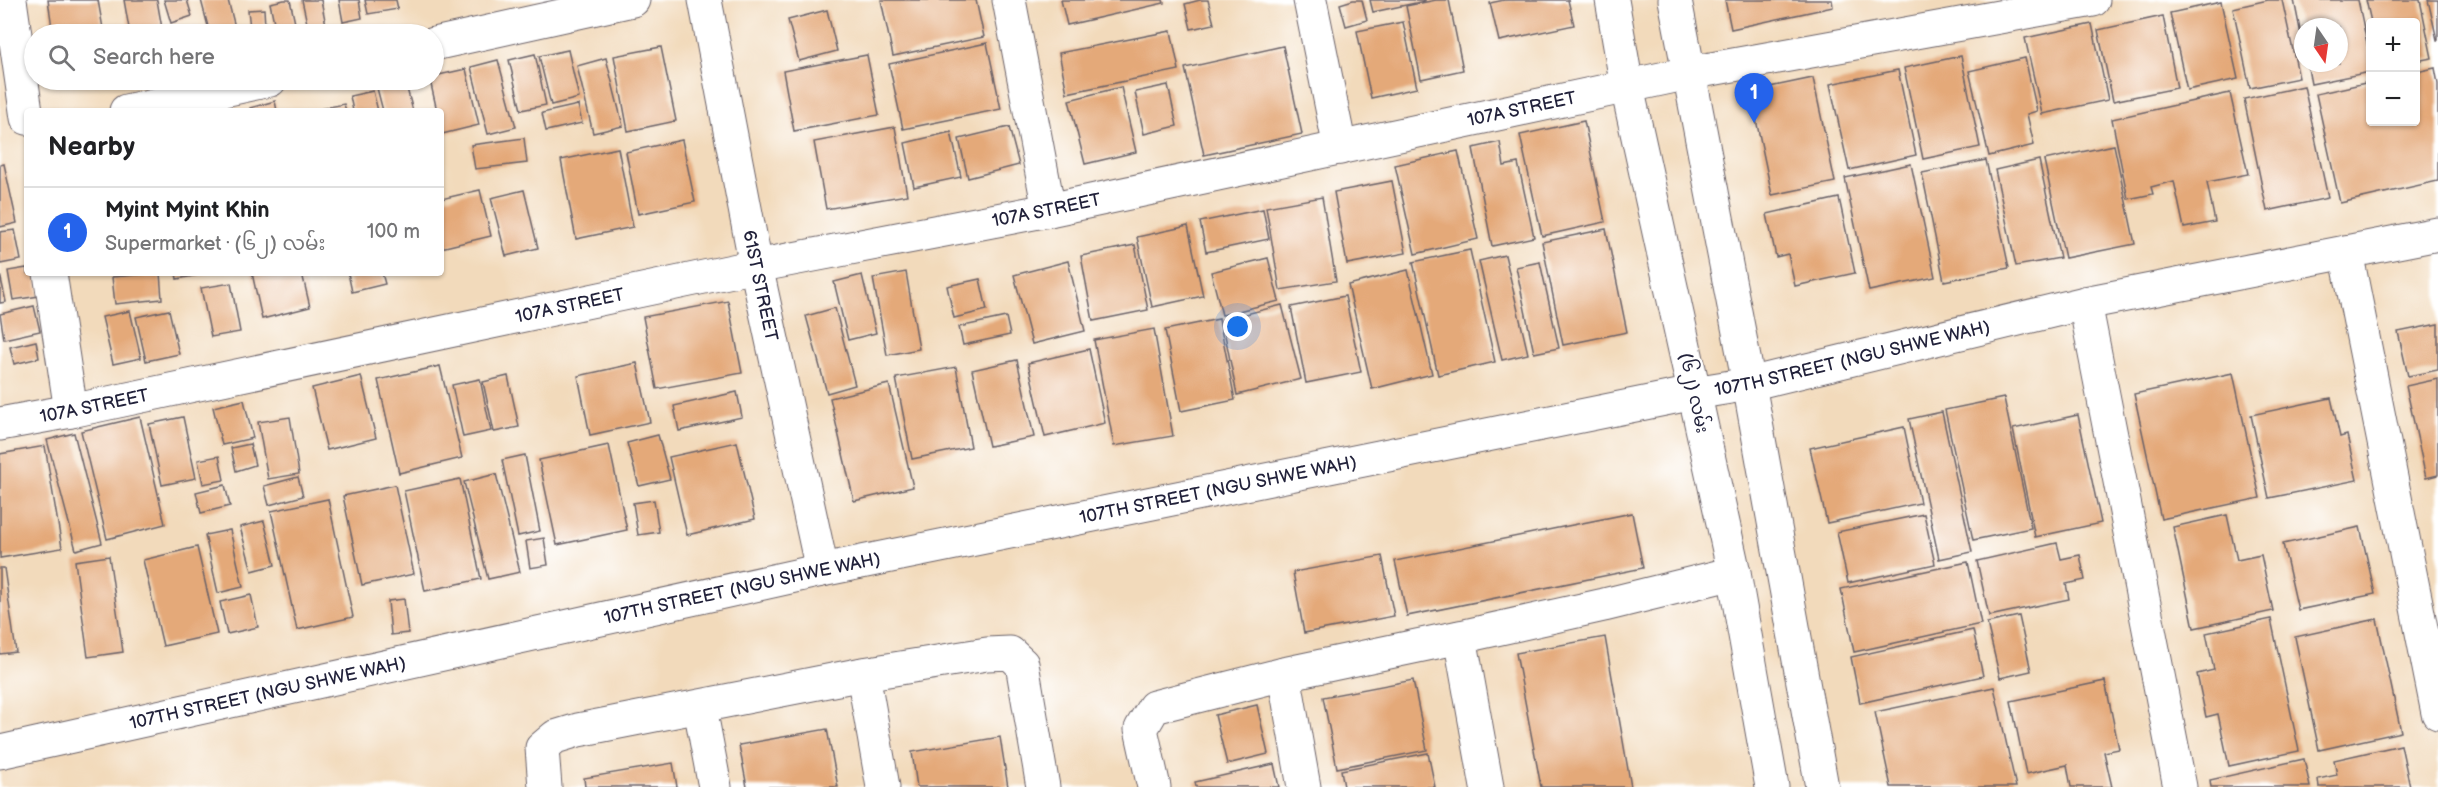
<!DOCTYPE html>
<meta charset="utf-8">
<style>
body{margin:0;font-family:"Balsamiq Sans","Noto Sans Myanmar",sans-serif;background:#f2f2f2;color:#202124}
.controls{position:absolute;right:18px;top:18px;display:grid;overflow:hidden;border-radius:6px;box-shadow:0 2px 4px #0004}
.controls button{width:54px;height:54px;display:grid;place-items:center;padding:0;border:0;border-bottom:2px solid #e0e0e0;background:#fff;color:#202124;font:30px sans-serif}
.compass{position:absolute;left:2294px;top:18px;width:54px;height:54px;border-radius:50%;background:#fff;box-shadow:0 2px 4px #0004;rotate:167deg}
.you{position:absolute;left:1238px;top:327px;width:21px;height:21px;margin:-15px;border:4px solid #fff;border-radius:50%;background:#1a73e8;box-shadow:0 0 0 9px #1a73e833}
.badge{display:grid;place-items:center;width:39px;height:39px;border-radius:50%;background:#2563eb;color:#fff;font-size:20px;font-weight:700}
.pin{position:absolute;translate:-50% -50px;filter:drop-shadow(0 2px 3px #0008)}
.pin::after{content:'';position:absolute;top:32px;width:21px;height:18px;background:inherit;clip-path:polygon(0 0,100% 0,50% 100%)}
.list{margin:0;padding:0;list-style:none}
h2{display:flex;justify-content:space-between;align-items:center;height:78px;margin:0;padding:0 24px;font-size:26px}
h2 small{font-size:20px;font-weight:400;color:#757577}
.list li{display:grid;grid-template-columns:39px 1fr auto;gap:18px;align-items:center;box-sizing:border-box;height:90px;padding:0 24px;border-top:2px solid #e0e0e0}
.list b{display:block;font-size:22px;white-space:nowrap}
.list p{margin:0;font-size:20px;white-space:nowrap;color:#757577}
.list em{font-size:20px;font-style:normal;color:#757577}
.icon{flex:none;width:33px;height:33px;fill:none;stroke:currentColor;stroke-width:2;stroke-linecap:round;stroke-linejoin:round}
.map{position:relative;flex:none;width:2438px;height:787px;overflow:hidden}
.search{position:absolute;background:#fff;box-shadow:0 2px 4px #0004;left:24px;top:24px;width:420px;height:66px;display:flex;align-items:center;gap:15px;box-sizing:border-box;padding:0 21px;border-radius:33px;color:#757577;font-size:22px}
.panel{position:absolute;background:#fff;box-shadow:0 2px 4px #0004;left:24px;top:108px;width:420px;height:168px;border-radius:6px}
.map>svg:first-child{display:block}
.building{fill:#e4a979}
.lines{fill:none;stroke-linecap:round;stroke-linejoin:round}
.minor-casing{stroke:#6b6268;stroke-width:35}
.major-casing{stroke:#6b6268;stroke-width:35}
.minor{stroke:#fff;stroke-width:33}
.major{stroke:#fff;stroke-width:33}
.labels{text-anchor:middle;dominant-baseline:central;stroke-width:4.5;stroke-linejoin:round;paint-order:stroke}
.street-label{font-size:18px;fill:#22223b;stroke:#fff}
</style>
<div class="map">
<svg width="2438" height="787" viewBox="0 0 2438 787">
<rect width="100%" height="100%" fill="#fff"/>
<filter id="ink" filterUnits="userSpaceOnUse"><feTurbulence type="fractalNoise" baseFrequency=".0167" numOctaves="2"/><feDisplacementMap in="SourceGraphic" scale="12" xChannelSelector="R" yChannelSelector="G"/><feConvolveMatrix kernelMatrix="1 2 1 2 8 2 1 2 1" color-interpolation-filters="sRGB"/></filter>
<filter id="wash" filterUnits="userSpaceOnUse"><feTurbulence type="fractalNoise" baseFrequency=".008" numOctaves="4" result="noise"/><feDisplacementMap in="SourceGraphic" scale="24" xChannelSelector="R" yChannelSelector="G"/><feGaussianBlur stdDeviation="1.35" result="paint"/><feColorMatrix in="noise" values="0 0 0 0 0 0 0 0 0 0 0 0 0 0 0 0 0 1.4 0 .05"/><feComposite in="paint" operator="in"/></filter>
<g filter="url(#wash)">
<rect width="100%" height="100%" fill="#f2dabb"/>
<g id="blocks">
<!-- building -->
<g class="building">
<polygon points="48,0 98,0 104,34 53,34"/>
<polygon points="124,0 157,0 163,34 130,34"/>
<polygon points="164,0 187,0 192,16 171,23"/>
<polygon points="201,0 228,0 236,31 210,34"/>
<polygon points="284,0 290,0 296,28 276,32 270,3"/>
<polygon points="302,0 321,0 326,25 308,28"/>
<polygon points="339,0 359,0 362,18 343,22"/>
<polygon points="365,0 396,0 398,9 368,14"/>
<polygon points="881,0 976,0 984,37 893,56"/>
<polygon points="1061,0 1163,0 1164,3 1067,25"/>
<polygon points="1200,0 1208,0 1214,24 1191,29 1185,4"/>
<polygon points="1353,0 1362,0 1367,20 1346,26 1340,4"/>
<polygon points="1370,0 1425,0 1425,1 1373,12"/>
<polygon points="1436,0 1449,0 1463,70 1421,79 1406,6"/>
<polygon points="1504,0 1568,0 1574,25 1499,41 1490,3"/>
<polygon points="1725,0 1832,0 1833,7 1731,29"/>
<polygon points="2268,0 2282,0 2299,78 2250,88 2233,8"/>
<polygon points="2294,0 2358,0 2370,57 2370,72 2311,84 2307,63 2339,63 2339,27 2303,27 2302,40"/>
<polygon points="2366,0 2420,0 2432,58 2416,61 2416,22 2371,22"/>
<polygon points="2428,0 2438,0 2438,40 2437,40"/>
<polygon points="2221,2 2238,79 2187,90 2170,13"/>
<polygon points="264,9 265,26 250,28 248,10"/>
<polygon points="827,10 837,51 799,61 788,20"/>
<polygon points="2163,16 2177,88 2113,101 2098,30"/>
<polygon points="1403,22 1417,88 1371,98 1357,31"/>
<polygon points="2092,24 2108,100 2042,114 2025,38"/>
<polygon points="1171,31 1179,70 1067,93 1059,53"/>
<polygon points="987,43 1001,109 903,129 889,64"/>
<polygon points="1283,46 1302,134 1204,155 1185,68"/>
<polygon points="661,47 676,121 628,131 614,56"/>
<polygon points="568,50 579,98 551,105 539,56"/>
<polygon points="535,54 546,105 521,110 509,60"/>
<polygon points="867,55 879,115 794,131 783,71"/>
<polygon points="1961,56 1980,147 1923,159 1904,68"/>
<polygon points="606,58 623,126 593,133 577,66"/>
<polygon points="2025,58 2037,111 2027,114 2034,145 1989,156 1969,71"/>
<polygon points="498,60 516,127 488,134 471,67"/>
<polygon points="2435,68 2438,84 2438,181 2340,203 2316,94 2370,82 2370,122 2416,122 2416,72"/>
<polygon points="466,69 479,125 442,134 441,111 437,111 430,80 434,80 434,76"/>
<polygon points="1898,70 1916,155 1849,170 1830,84"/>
<polygon points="1813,78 1835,182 1772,195 1750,91"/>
<polygon points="405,81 413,111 383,111 377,88"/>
<polygon points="1168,85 1177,126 1144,134 1135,92"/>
<polygon points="2304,86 2328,198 2267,211 2244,99"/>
<polygon points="1121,87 1136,152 1085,164 1069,100"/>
<polygon points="373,91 378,111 353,111 350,96"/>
<polygon points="2230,93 2248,174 2207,182 2215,222 2184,228 2174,181 2151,187 2153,194 2128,199 2112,119"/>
<polygon points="275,101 277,111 251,111 250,108"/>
<polygon points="344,104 346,111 320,111 319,109"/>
<polygon points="578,105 582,123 546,131 542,113"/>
<polygon points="1584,121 1605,222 1542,236 1520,135"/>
<polygon points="895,127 907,195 826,209 814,142"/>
<polygon points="1009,127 1019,165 968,178 959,139"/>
<polygon points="951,132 961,177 914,187 905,143"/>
<polygon points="524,138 527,163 475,169 471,145"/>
<polygon points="682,140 695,202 638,214 626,152"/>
<polygon points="1500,142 1504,166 1518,163 1534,237 1492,246 1473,148"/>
<polygon points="2114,145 2135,244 2065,258 2044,160"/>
<polygon points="618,148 633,227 576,239 561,160"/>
<polygon points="1458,151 1478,239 1415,254 1395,165"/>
<polygon points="1986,160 2009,268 1944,281 1922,173"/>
<polygon points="2039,160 2060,258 2016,266 1995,170"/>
<polygon points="4,164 17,223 0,227 0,165"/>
<polygon points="1911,164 1935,277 1869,291 1845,178"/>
<polygon points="1392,181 1406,253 1347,264 1334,192"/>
<polygon points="480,190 491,236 441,248 441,199"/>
<polygon points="524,190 538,248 506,256 491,198"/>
<polygon points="1322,197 1336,281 1280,290 1266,207"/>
<polygon points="1839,198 1855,273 1795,286 1788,254 1776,257 1767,214"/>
<polygon points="1263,209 1269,239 1206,252 1200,222"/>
<polygon points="1188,226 1203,296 1152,307 1137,237"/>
<polygon points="1606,229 1627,332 1563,345 1542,242"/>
<polygon points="15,230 21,260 0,264 0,232"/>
<polygon points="1135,245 1148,310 1093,321 1081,256"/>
<polygon points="1470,250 1495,362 1438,375 1413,262"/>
<polygon points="1505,255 1528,354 1502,360 1479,261"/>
<polygon points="1268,258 1279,301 1222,315 1211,272"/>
<polygon points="1068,261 1085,331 1032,344 1014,275"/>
<polygon points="1540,262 1559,348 1534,353 1516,267"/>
<polygon points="27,268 27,273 35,273 39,296 13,300 8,271"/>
<polygon points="1408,270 1432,374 1372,389 1348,285"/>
<polygon points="906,272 919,349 887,355 873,278"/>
<polygon points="160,273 162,299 115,304 112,277"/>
<polygon points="176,273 204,273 204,274 177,279"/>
<polygon points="252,273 302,273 310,307 262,319"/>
<polygon points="348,273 382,273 385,284 352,292"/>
<polygon points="0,274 6,302 0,303"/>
<polygon points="862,275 876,333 848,340 834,282"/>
<polygon points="980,279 987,310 954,318 947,286"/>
<polygon points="231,283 240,332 211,337 201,288"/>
<polygon points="1345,296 1361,372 1306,383 1291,307"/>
<polygon points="728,301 742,373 657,389 643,317"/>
<polygon points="1282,305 1301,379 1237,395 1222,320"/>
<polygon points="34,306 40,331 4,339 0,314"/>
<polygon points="835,308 855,385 827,393 806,316"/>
<polygon points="169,310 179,354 146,361 136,317"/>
<polygon points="130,311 141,358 113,364 102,317"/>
<polygon points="1006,317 1010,335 963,345 959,327"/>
<polygon points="1219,319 1235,400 1181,411 1165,330"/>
<polygon points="2438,324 2438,370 2408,376 2398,332"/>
<polygon points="1154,329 1173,436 1114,446 1094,340"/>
<polygon points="36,341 39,358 14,364 10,347"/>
<polygon points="1089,349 1105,423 1045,437 1028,363"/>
<polygon points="1017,360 1034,437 989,446 972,370"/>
<polygon points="637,363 650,422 590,435 578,376"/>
<polygon points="440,366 462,458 399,473 378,380"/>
<polygon points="956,367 971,447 912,459 896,378"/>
<polygon points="2233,373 2260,498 2161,519 2134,394"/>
<polygon points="361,376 376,438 327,450 312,388"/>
<polygon points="508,376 519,427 494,432 483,382"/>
<polygon points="480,379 491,431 463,437 452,385"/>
<polygon points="2438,379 2438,475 2426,478 2406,386"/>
<polygon points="889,384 913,487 854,501 830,398"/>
<polygon points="737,392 742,417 679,431 674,406"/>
<polygon points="2004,398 2031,528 1973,540 1945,410"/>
<polygon points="2331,398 2340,437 2347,435 2357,480 2269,498 2251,415"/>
<polygon points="244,400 253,438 222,445 213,407"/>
<polygon points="1942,412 1972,552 1939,559 1909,419"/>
<polygon points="2078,415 2101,523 2035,537 2013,429"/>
<polygon points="140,417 165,524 107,539 81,431"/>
<polygon points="183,417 196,478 162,485 149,424"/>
<polygon points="290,417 299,474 268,479 258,422"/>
<polygon points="1904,427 1920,503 1827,523 1810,448"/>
<polygon points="74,433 102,543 76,550 47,440"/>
<polygon points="658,435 670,479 639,486 627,443"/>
<polygon points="737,442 755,519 687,535 669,457"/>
<polygon points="250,444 255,465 236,471 231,448"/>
<polygon points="609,445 627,530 557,545 539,460"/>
<polygon points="45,446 62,548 0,558 0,454"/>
<polygon points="525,455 540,531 518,536 502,460"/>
<polygon points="219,456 224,480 203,484 198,460"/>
<polygon points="496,474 520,572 488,579 464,482"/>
<polygon points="298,477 303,496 269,505 264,486"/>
<polygon points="460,479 481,579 425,591 404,491"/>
<polygon points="225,485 230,506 201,513 196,492"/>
<polygon points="395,485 414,574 362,585 343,496"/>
<polygon points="328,499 353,617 297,630 271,511"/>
<polygon points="654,500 659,532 638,535 633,503"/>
<polygon points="1632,513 1643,568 1407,616 1395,561"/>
<polygon points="1924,514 1935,564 1848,583 1837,532"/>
<polygon points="2227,515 2237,560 2261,555 2273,611 2194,628 2173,527"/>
<polygon points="264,521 275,565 252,571 240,527"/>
<polygon points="2360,527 2375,594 2298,610 2283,544"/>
<polygon points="230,530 243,587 218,593 205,535"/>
<polygon points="544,538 548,565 530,568 526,541"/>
<polygon points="2057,543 2061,559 2080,555 2085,580 2066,584 2069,599 1989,616 1977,561"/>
<polygon points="197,547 217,634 163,646 143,560"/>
<polygon points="109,556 123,652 88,657 75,561"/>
<polygon points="1382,556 1394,616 1304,633 1293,572"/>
<polygon points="1968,562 1981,624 1854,652 1841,589"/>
<polygon points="0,568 4,568 16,652 0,654"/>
<polygon points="251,595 258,627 227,634 220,602"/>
<polygon points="404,599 408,633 391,635 388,601"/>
<polygon points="2019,616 2031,671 2000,678 1987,623"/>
<polygon points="2271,619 2299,751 2229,766 2218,714 2206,717 2197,674 2214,670 2206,633"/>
<polygon points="2377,619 2401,732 2319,750 2295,637"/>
<polygon points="1973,630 1983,676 1860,703 1851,657"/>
<polygon points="1605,637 1631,787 1541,787 1516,653"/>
<polygon points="1413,680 1427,750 1337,768 1323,697"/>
<polygon points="2105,681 2119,749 2104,752 2112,787 2071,787 2067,765 2026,774 2011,701"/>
<polygon points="1994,687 2016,787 1891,787 1875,712"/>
<polygon points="1257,705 1268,754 1227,764 1215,715"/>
<polygon points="827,729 838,787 747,787 739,745"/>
<polygon points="1000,737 1008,787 917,787 912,752"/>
<polygon points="2401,745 2410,787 2319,787 2318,779 2337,775 2334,760"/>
<polygon points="1428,753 1435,787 1344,787 1341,770"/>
<polygon points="2304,759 2310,787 2211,787 2210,780"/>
<polygon points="673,763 677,787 585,787 584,778"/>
<polygon points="1274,764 1279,787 1196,787 1195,782"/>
</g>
</g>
</g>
<g filter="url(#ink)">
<use href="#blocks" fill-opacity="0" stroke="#6b6268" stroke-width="1.5"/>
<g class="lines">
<defs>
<g id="minor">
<polyline points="10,0 27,118"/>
<path id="s1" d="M705,0L756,266L822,570"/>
<polyline points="1009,0 1049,210"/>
<polyline points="1310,0 1340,148"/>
<polyline points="434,44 633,0"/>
<polyline points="126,111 270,80"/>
<polyline points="2346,252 2438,713"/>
<polyline points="50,273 71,411"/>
<polyline points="2085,303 2180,787"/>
<path id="s2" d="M0,424L71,411L756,266L1049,210L1689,73L2093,0"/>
<polyline points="863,674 883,787"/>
<polyline points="1284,674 1304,787"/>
<polyline points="700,708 715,787"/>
<path id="s3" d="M0,752L822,570L1694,393"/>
<polyline points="545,787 542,748 555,737 578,730 863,674 987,654 1010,653 1022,664 1043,787"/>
<polyline points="1154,787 1141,729 1154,707 1284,674 1460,637"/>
<polyline points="1487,787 1460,637 1604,605 1734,573"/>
</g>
<g id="major">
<polyline points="1612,0 1627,87 1734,573 1772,787"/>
<polyline points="1675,0 1749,384 1822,787"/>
<path id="s4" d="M1694,393L1749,384L2085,303L2438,234"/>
</g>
</defs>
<!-- minor casing -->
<use href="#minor" class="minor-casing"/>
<!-- major casing -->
<use href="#major" class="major-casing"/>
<!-- minor -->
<use href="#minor" class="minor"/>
<!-- major -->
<use href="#major" class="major"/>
</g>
</g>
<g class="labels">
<!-- street labels -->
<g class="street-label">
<text stroke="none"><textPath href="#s2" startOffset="1554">107A STREET</textPath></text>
<text stroke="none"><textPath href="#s2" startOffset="1068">107A STREET</textPath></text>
<text stroke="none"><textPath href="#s1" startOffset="291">61ST STREET</textPath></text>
<text stroke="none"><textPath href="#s2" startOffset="582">107A STREET</textPath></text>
<text stroke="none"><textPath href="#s4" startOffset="162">107TH STREET (NGU SHWE WAH)</textPath></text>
<text transform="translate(1694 393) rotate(78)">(၆၂) လမ်း</text>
<text stroke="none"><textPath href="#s2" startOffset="96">107A STREET</textPath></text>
<text stroke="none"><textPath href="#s3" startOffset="1246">107TH STREET (NGU SHWE WAH)</textPath></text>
<text stroke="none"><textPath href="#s3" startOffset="760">107TH STREET (NGU SHWE WAH)</textPath></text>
<text stroke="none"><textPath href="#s3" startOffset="274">107TH STREET (NGU SHWE WAH)</textPath></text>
</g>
</g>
</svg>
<div class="controls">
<button>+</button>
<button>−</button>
</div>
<svg class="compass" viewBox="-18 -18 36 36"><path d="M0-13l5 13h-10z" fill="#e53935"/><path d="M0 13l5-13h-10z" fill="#757577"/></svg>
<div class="you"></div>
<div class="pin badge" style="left:1754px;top:123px">1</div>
<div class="search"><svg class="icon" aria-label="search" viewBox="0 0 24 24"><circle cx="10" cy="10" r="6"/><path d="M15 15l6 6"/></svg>Search here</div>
<section class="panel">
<h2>Nearby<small></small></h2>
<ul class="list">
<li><span class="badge">1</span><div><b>Myint Myint Khin</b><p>Supermarket · (၆၂) လမ်း</p></div><em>100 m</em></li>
</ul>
</section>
</div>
